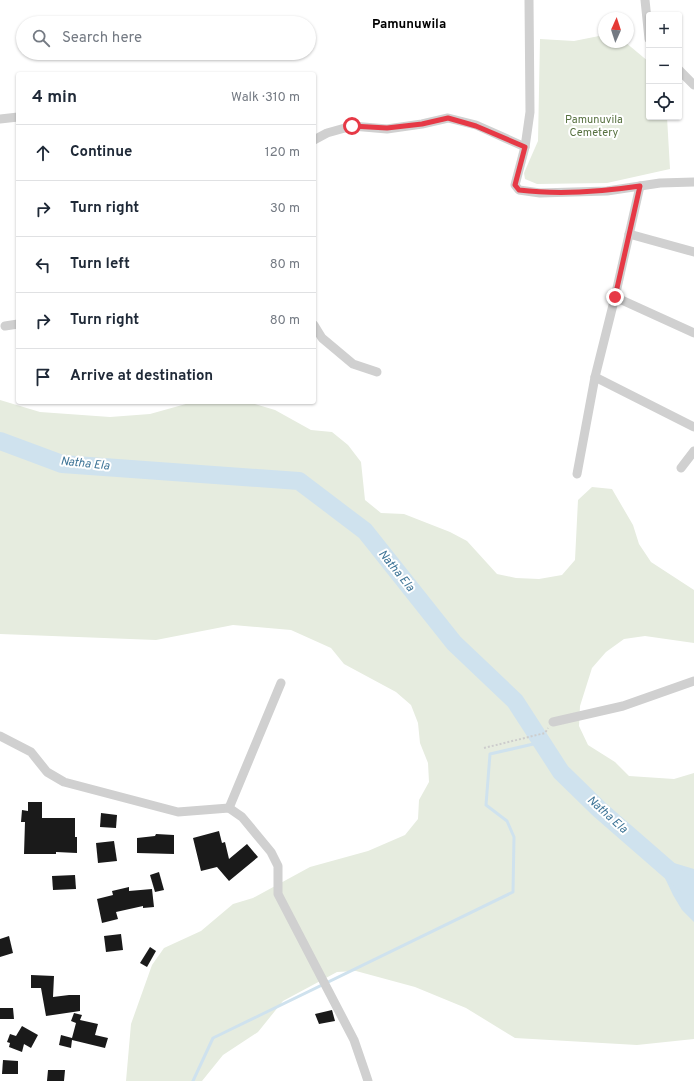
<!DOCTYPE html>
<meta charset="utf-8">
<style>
body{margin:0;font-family:Overpass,sans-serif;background:#f6f6f7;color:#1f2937}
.controls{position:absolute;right:12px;top:12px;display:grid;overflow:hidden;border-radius:4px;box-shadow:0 1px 3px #0004}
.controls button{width:36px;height:36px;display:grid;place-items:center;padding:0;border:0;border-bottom:1px solid #e0e1e3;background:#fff;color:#1f2937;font:20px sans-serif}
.compass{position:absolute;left:598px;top:12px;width:36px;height:36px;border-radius:50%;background:#fff;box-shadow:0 1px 3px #0004;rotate:3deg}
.stop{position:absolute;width:12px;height:12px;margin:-9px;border:3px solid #e63946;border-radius:50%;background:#fff}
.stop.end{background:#e63946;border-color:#fff;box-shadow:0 1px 4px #0008}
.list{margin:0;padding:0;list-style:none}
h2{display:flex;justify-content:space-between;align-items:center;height:52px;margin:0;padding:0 16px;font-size:17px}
h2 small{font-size:13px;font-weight:400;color:#747a83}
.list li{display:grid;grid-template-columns:26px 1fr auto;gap:12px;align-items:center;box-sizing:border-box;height:56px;padding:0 16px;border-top:1px solid #e0e1e3}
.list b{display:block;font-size:15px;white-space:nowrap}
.list em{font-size:13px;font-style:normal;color:#747a83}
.icon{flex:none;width:22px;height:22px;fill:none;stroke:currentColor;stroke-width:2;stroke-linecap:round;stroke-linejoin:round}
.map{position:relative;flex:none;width:694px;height:1081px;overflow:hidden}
.search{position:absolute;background:#fff;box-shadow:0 1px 3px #0004;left:16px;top:16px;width:300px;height:44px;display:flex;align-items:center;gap:10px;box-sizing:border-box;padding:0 14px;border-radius:22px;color:#747a83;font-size:15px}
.panel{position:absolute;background:#fff;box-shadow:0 1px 3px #0004;left:16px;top:72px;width:300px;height:332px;border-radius:4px}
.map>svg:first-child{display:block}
.green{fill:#e6ecdf}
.water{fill:#cfe2ee}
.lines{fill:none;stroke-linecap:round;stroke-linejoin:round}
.stream{stroke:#cfe2ee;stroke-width:3}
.river{stroke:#cfe2ee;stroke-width:18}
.building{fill:#1a1a1a}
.path{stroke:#cdcdcd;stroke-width:2;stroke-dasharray:2 2;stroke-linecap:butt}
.street{stroke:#d0d0d0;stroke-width:9}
.route{stroke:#e63946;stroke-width:5}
.labels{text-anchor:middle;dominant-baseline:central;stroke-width:4;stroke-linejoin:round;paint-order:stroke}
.park-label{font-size:11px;fill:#56703f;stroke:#fff}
.water-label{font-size:12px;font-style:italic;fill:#3f7597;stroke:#fff}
.quarter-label{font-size:13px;font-weight:bold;fill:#000;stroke:#fff}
</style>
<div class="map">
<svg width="694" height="1081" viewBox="0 0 694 1081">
<rect width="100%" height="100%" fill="#fff"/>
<!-- green -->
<g class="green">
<polygon points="604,35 604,42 625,42 649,62 649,117 667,117 670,169 607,183 537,184 525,179 524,173 538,141 540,39 574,41"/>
<polygon points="0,400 40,412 110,417 150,414 193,402 248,402 275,410 311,430 332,432 348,445 361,462 365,500 381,513 404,514 450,532 467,541 497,574 516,578 539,579 562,575 575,560 578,500 592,487 612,489 633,525 639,544 651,562 694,590 694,643 645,636 624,639 606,652 592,668 580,706 579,726 588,745 615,762 629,776 674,779 694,773 694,1039 637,1045 515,1038 466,1008 415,987 356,971 337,972 283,1001 258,1032 223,1055 202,1081 126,1081 131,1024 152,965 164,948 201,931 233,904 253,898 310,867 368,851 405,835 418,819 419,800 429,782 428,763 420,743 418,723 411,705 396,692 344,664 331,648 291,630 233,625 156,640 0,634"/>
</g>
<!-- water -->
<polygon class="water" points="655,853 674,863 694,869 694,922 682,910 673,895 664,876 656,864"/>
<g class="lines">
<!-- stream -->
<polyline class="stream" points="193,1081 213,1038 513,892 514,837 507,821 486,805 490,754 542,742"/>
<!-- river -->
<polyline class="river" points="0,441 62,464 299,481 365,531 454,643 515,701 561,772 600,810 685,884 694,886"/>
</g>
<!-- building -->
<g class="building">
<polygon points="28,802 42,802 42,818 75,818 75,837 77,837 77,853 56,852 56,854 24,854 25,822 21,822 22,810 28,811"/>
<polygon points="101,813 117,815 116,828 100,827"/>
<polygon points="219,831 222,843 225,842 229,859 247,844 258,857 229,881 217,867 201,871 193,838"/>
<polygon points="156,834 174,835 174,854 137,853 137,838 155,836"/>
<polygon points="114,841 117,861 98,863 96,843"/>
<polygon points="159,872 164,890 155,892 150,875"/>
<polygon points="75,875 76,889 53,890 52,876"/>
<polygon points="129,887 129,891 152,889 154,907 143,908 143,906 116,912 118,919 102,923 97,899 113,895 112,891"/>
<polygon points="121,934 123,950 106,952 104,936"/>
<polygon points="9,936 13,953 0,957 0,939"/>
<polygon points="150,947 156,951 147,967 140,963"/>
<polygon points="31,975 54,976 53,997 69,995 80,995 80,1011 46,1016 41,988 31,988"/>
<polygon points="0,1008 13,1008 14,1019 0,1019"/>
<polygon points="332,1010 335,1021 319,1024 315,1014"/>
<polygon points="74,1013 82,1015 80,1020 98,1024 95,1035 108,1038 105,1048 72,1040 71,1048 59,1045 61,1035 72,1038 76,1023 71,1021"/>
<polygon points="22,1026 38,1035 31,1048 24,1044 22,1052 9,1047 10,1043 7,1042 10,1034 16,1036"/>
<polygon points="3,1060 18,1061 18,1074 2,1074"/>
<polygon points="48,1070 65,1070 64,1081 47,1081"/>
</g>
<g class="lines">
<!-- path -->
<polyline class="path" points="484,748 545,733 548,728"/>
<!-- street -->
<g class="street">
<polyline points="529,0 530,112 525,147 515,185 519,190 540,193 607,191 660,183 694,182"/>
<polyline points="645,0 649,39"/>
<polyline points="679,70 694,85"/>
<polyline points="0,119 18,117"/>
<polyline points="314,140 327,133 352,126 387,129 422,124 448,118 476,125 525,147"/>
<polyline points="629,234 694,252"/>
<polyline points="615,297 694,333"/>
<polyline points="314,325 322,338 353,364 377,372"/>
<polyline points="5,326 18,324"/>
<polyline points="595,377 694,427"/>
<polyline points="681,468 694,451"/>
<polyline points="577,474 595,377 615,297 640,186"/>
<polyline points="553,722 623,706 694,681"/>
<polyline points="0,736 31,752 47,772 64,782 178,812 229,808 242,817 271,852 278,866 278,894 354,1040 365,1072 368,1081"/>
<polyline points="229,808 281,683"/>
</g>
</g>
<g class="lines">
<!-- route -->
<path class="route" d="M352,126L387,128L422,124L448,118L476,126L525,147L515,185L519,190C559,195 600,192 640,186L615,297"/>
</g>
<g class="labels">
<!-- park labels -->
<g class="park-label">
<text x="594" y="120">Pamunuvila<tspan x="594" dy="13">Cemetery</tspan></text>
</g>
<!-- water labels -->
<g class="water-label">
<text transform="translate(85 464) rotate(6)">Natha Ela</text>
<text transform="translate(396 571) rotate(51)">Natha Ela</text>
<text transform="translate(607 815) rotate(42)">Natha Ela</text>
</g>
<!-- quarter labels -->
<g class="quarter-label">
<text x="409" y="25">Pamunuwila</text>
</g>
</g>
</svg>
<div class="controls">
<button>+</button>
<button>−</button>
<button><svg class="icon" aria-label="locate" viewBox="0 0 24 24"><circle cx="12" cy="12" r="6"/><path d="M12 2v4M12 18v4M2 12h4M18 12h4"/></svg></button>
</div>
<svg class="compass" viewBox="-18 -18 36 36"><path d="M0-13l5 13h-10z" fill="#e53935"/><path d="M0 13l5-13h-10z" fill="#747a83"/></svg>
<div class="stop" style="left:352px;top:126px"></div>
<div class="stop end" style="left:615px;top:297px"></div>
<div class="search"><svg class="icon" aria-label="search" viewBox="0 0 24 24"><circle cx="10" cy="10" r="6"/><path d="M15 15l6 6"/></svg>Search here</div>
<section class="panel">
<h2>4 min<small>Walk · 310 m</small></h2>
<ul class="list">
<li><svg class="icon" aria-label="ahead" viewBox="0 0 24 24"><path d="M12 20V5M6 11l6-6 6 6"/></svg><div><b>Continue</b></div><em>120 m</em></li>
<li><svg class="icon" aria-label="right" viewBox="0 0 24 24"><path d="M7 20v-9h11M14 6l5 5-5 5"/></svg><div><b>Turn right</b></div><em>30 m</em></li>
<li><svg class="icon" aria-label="left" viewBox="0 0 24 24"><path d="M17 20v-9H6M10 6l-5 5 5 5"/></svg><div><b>Turn left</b></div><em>80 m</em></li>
<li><svg class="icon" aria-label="right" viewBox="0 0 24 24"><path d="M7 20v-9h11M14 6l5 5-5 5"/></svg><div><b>Turn right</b></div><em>80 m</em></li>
<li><svg class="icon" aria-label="arrive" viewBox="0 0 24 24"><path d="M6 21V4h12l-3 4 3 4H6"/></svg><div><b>Arrive at destination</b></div></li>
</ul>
</section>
</div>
